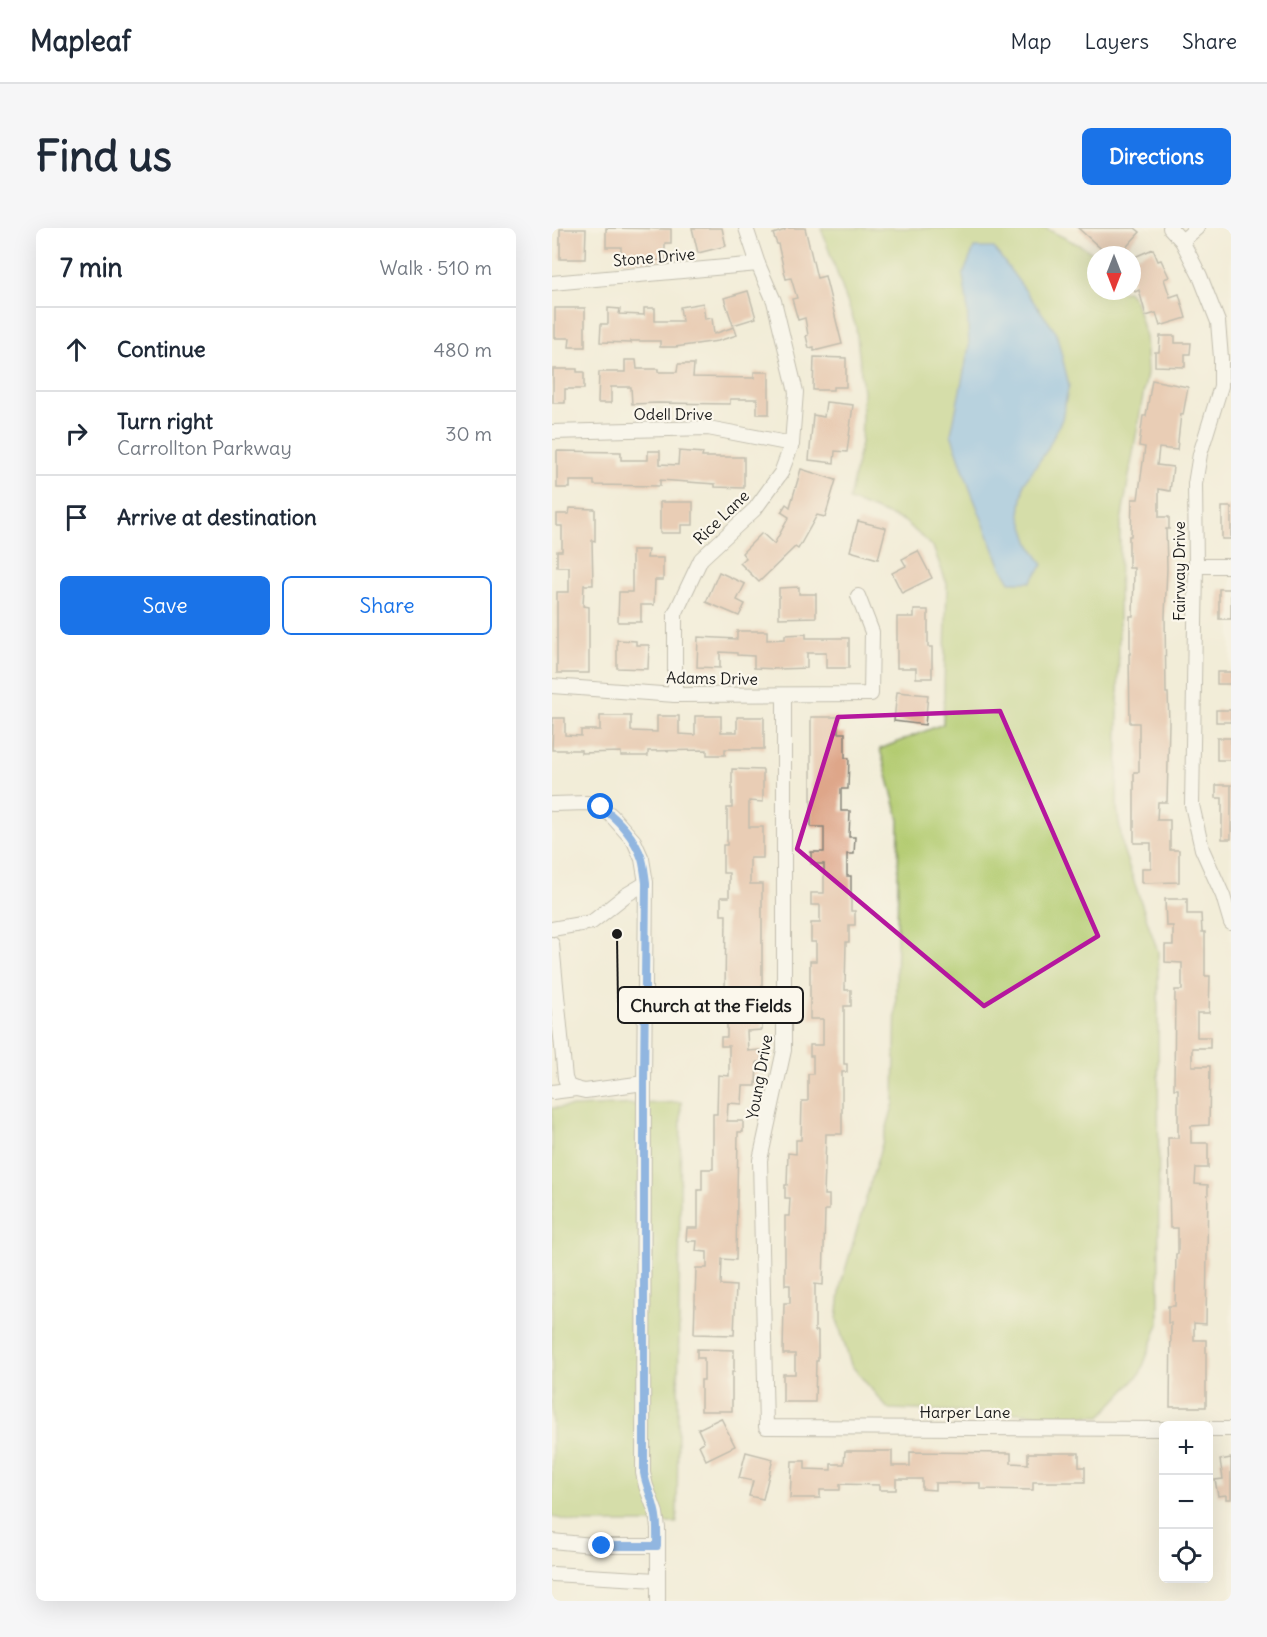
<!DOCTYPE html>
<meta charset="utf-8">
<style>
body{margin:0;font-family:Delius,sans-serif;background:#f6f6f7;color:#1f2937}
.controls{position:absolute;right:18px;bottom:18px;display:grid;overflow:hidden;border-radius:9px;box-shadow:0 6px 24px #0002}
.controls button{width:54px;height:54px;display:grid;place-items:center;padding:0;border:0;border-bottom:2px solid #e0e1e3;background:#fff;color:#1f2937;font:30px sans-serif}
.compass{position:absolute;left:535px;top:18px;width:54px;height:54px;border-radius:50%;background:#fff;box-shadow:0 6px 24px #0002;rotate:180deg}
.stop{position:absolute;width:18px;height:18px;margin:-14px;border:4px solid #1a73e8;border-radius:50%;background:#fff}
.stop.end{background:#1a73e8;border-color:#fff;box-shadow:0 2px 6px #0008}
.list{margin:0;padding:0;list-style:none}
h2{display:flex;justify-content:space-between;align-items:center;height:78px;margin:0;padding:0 24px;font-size:26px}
h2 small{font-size:20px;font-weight:400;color:#747a83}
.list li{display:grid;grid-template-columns:39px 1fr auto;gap:18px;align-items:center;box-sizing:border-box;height:84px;padding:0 24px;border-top:2px solid #e0e1e3}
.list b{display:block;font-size:22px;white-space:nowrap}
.list p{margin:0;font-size:20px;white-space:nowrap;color:#747a83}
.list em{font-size:20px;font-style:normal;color:#747a83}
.actions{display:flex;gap:12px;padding:18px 24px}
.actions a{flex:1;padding:14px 0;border:2px solid #1a73e8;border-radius:9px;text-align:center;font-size:21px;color:#1a73e8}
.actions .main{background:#1a73e8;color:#fff}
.icon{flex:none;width:33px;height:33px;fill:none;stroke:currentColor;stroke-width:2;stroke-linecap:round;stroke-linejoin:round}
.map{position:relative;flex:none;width:679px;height:1373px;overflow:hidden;border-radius:9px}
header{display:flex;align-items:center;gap:36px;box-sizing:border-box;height:84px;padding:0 30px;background:#fff;border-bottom:2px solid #e0e1e3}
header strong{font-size:28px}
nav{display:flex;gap:33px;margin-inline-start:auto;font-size:21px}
.intro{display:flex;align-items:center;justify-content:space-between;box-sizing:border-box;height:144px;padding:0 36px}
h1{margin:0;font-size:42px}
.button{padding:15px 27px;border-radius:9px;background:#1a73e8;color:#fff;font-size:21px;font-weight:700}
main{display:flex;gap:36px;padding:0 36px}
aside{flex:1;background:#fff;border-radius:9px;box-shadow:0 6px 24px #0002}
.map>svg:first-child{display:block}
.green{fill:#b2cb70;stroke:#677446;stroke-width:1.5}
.water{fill:#72b1e5;stroke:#476680;stroke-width:1.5}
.building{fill:#dea689}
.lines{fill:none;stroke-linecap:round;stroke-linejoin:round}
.minor-casing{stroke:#87847a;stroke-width:16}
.minor{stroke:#fff;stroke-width:14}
.route{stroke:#1a73e8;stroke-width:8}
.marked{fill:none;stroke:#b5179e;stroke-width:4.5;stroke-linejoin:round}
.labels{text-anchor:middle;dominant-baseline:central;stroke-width:4.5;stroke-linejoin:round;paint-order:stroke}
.street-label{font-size:16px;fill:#1c1c1c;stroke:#fbf7ec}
.leader{fill:none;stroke:#1c1c1c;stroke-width:2}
.callout-dot{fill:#1c1c1c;stroke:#fbf7ec;stroke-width:2}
.callout{fill:#fbf7ec;stroke:#1c1c1c;stroke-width:2}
.callout-label{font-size:18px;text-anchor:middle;font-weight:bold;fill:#1c1c1c}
</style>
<header>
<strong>Mapleaf</strong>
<nav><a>Map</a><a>Layers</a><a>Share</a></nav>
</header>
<div class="intro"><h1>Find us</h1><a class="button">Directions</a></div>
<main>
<aside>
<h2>7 min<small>Walk · 510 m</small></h2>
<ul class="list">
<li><svg class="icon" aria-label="ahead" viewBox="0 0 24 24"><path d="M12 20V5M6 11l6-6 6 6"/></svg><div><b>Continue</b></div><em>480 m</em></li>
<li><svg class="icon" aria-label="right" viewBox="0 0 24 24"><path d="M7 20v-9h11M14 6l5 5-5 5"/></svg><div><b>Turn right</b><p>Carrollton Parkway</p></div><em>30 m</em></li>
<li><svg class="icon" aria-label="arrive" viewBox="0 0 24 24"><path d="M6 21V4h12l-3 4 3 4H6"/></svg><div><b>Arrive at destination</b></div></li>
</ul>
<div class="actions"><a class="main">Save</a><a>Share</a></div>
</aside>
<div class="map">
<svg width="679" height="1373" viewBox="0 0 679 1373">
<rect width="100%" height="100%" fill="#fbf7ec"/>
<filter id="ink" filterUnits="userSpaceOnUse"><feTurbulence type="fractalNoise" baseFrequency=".0167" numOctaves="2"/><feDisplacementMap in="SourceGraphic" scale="12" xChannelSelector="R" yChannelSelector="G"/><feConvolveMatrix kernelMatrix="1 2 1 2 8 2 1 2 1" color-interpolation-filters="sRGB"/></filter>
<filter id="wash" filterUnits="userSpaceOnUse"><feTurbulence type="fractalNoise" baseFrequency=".008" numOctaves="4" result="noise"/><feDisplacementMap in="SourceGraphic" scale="24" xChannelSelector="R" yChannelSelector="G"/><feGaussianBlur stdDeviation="1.35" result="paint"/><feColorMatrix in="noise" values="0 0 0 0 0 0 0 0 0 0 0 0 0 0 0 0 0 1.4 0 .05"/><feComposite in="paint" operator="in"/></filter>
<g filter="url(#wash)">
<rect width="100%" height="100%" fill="#f2edd8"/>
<!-- green -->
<g class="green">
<polygon points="269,0 493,0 533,20 544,28 544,63 576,63 583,72 593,108 595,145 568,300 565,580 571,621 606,724 607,1096 588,1146 549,1188 336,1181 299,1137 285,1092 289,1056 342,875 347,592 328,521 391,496 395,356 381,319 352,293 297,272 309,215 311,164 304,99"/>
<polygon points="129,874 125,1295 27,1295 0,1289 0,880"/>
</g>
<!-- water -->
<polygon class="water" points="422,20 442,20 504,104 517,157 510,191 495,222 472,255 468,286 478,316 491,337 478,354 458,354 448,337 418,261 399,206 417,119 415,75 411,47"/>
<g id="blocks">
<!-- building -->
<g class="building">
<polygon points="54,0 119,1 119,15 113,15 113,32 69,33 69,19 54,19"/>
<polygon points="140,0 170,0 174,18 146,25"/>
<polygon points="233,0 253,0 265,50 273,48 290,116 262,123 262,119 257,120 254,108 256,107 253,90 246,92 240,71 245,70 239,50 234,51 226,16 225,16 221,6 233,2"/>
<polygon points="526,0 583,0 588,4 567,27 556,27"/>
<polygon points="8,1 34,1 33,31 8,31"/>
<polygon points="601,21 606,33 609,32 617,49 612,51 618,69 627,66 634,90 608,98 604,85 594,88 587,62 583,64 580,57 580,30"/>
<polygon points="196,63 204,90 181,97 172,70"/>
<polygon points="151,75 153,91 160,90 162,106 182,99 185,107 166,113 123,119 108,119 108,113 79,113 79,115 48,114 49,96 56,96 56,80 68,81 67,86 92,87 92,80 103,80 103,93 130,93 128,79"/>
<polygon points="3,80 33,80 33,119 17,119 18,110 3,110"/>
<polygon points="608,108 623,108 623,115 639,115 638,126 633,126 633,139 603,138 603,124 607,124"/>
<polygon points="262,129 294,130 294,159 281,159 281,162 261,162"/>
<polygon points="73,132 84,132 85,141 106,141 106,144 125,144 126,136 142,136 141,149 202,150 202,144 217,144 217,186 205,186 205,171 178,171 178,176 106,175 80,176 79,159 59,159 59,175 46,175 47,144 73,144"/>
<polygon points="1,141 25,141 25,144 32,144 32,161 13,161 13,175 1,175"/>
<polygon points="600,152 636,159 631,187 629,186 625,222 607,220 605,237 621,239 618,263 607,261 607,289 617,289 617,301 614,301 615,340 613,388 614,465 616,465 617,495 615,574 606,574 605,592 618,592 618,622 627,622 627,654 590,655 590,640 599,640 599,615 582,615 582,544 587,544 587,495 578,495 577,426 578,426 578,388 581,388 582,340 577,340 577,308 579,308 580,271 586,271 593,219 587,218 591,188 594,188"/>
<polygon points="274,174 301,177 295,224 283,223 282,235 257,232 261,187 272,189"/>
<polygon points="5,223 69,224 69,232 96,232 96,223 108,223 108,236 126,237 127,223 151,225 150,229 192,229 192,260 163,259 163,256 108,252 108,258 42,257 42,253 18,253 18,260 5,260"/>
<polygon points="249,241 284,252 273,289 265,287 246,321 243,319 207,354 188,335 194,330 190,325 210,305 222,316 237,289 229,284 234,276 238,279"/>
<polygon points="108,274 141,274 141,297 129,297 129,305 108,305"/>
<rect x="670" y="279" width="9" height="32"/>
<polygon points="18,280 43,281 43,313 40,312 41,357 32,357 31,378 37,379 37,445 5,445 5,364 17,364 17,339 5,339 5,323 10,323 10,298 5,298 5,286 17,286"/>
<polygon points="306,293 334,300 326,331 298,323"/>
<polygon points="80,322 96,322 95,330 111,330 111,352 103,352 102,377 89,377 89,394 66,394 67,364 80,364"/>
<polygon points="366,323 380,350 350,365 340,345 354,338 350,331"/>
<polygon points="167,344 193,356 185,372 193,376 187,388 154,374"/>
<polygon points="247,359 247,366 264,366 264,389 227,390 227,360"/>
<rect x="667" y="361" width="12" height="30"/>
<polygon points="362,382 376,382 376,419 380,419 380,450 364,450 364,440 345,440 345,389 362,389"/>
<polygon points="185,403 215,403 215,412 233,411 233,407 254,406 254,410 297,410 297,440 274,440 274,425 255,425 255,440 227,441 202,440 202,428 185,427 185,425 168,424 168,440 145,439 146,409 185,411"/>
<polygon points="65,412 84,413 84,417 97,417 96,441 65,440"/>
<rect x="665" y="444" width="14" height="12"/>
<polygon points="345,464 376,467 373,497 342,493"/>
<rect x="664" y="482" width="15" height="12"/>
<polygon points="48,488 79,488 79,503 105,504 105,488 127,488 127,506 143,507 143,488 169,488 169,504 185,504 185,489 212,489 212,521 173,521 173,527 155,527 155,522 96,523 96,528 69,528 69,524 29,525 29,522 0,522 1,490 13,490 13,507 29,508 29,502 48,502"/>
<polygon points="259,489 286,489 286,505 293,505 293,530 297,530 296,561 289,561 289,583 298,583 297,609 303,609 302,626 295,626 295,648 299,648 299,683 303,683 303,697 297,697 297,714 294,714 293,762 299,762 299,778 292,778 292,836 295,836 295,844 290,844 290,906 274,906 272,967 277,967 277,982 273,982 271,1057 263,1056 263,1103 266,1103 266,1133 264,1133 263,1174 231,1174 231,1146 243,1146 243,1126 231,1126 232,1075 238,1075 238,1057 233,1057 233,988 237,988 238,970 233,970 233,957 235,957 236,925 244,926 244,912 249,912 250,873 256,873 256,846 261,846 261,828 258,828 258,817 271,817 271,791 258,791 258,733 264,733 264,714 259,714 259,695 268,695 268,677 259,677 259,665 272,665 272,636 259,636 259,624 272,624 272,599 259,599"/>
<rect x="665" y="510" width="14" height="22"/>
<polygon points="180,541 211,542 211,574 197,573 197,599 211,599 211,630 198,630 198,656 210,656 210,802 195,803 196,823 209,822 210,834 205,834 204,858 191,858 190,876 176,875 175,893 191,893 191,904 186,904 184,1032 170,1031 169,1057 184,1058 182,1107 142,1106 144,1040 155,1040 155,1024 144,1023 145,1013 134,1013 135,1000 146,1000 146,962 150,962 150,941 161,941 161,886 165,886 166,847 177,848 177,818 169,818 169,809 175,809 175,764 173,764 174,687 169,687 169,669 177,669 177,645 171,645 171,617 175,617 175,580 180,580"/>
<polygon points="664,557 679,557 679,611 670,611 670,570 664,570"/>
<polygon points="613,671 635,671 635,686 649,686 650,704 653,704 653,748 658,748 657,785 645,785 645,809 658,809 658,820 640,820 640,838 658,838 657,897 639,898 639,915 656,915 656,940 644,940 643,956 656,957 654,1096 642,1095 642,1112 654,1112 654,1179 618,1179 619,1095 616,1095 616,1078 623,1078 624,1026 626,1026 626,1000 618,1000 616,910 626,910 626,861 622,861 623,762 630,762 630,735 613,734 613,717 621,717 621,698 614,698"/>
<polygon points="145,1121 182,1122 182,1144 180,1144 180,1183 149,1183 149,1152 152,1152 152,1130 145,1130"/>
<polygon points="169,1190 183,1218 154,1232 147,1217 152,1214 146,1201"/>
<polygon points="293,1223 340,1223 340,1238 358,1238 358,1224 459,1225 459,1235 476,1236 476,1225 527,1225 527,1239 533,1239 533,1254 481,1254 481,1262 428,1261 428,1255 383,1255 383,1262 370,1261 370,1251 344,1251 344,1262 327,1262 327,1257 288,1256 288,1262 268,1262 268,1270 238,1270 240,1233 253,1233 253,1241 279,1242 279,1236 292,1236"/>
<polygon points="194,1224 221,1231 211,1271 197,1268 201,1253 187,1250"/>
<polygon points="679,1230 679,1271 674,1271 674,1267 666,1268 663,1252 671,1251 668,1232"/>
</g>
</g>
</g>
<g filter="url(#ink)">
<use href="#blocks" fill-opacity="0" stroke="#87847a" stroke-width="1.5"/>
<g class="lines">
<defs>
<g id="minor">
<polyline points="618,0 630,13 648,48 666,94 669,130 669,158 648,226 643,256 644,338 640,577 650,621 671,668 679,695"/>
<polyline points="630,13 645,0"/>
<polyline points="0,55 206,36"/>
<polyline points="0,204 156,200 240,216"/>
<polyline points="644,338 679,338"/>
<polyline points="0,458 123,467 319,466 320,404 306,368"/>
<polyline points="123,467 123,386 149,331 203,281 229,245 240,216 244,164 222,73 206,36 194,0"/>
<polyline points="232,467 232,822 208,932 214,1199 612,1201"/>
<polyline points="0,576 35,575 49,579 59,587 82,613 90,631 94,655 92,855 33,863 24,861 16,858 13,850 0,716"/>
<polyline points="0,701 40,694 74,667 94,655"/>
<polyline points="92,855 91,1245 94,1258 104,1285 106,1300 106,1373"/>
<polyline points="0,864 24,861"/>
<polyline points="656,1201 679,1201"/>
<polyline points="0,1313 50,1318 105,1318"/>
<polyline points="0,1346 105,1352"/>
</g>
</defs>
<!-- minor casing -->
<use href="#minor" class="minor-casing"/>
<!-- minor -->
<use href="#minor" class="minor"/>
</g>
</g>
<g class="lines" filter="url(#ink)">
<!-- route -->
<path class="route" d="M49,579C66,591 83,610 90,631C92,638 93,647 94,655L92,855V1245C94,1258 100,1269 103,1283C106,1294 105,1306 105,1318H50"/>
</g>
<!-- marked area -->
<path d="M0 0H679V1373H0ZM448,483L546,708L432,778L245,621L286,489Z" fill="#f2edd8" fill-opacity=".55" fill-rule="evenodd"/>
<path class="marked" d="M448,483L546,708L432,778L245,621L286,489Z"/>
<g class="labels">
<!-- street labels -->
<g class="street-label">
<text transform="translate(102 29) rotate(-5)">Stone Drive</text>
<text x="121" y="186">Odell Drive</text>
<text transform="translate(169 289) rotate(-44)">Rice Lane</text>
<text transform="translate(627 343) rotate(-90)">Fairway Drive</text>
<text transform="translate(160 450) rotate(1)">Adams Drive</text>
<text transform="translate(207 849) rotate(-80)">Young Drive</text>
<text x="413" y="1184">Harper Lane</text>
</g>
</g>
<!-- callouts -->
<path class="leader" d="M65 706L66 777"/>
<circle class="callout-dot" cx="65" cy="706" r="6"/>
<rect class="callout" x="66" y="759" width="185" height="36" rx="6"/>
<g class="callout-label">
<text x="159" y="784">Church at the Fields</text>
</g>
</svg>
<div class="controls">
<button>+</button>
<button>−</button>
<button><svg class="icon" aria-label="locate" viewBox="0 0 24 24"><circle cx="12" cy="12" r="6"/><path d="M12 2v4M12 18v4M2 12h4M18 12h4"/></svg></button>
</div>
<svg class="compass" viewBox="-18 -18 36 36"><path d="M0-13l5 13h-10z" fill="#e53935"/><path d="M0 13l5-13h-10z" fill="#747a83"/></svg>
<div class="stop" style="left:49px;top:579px"></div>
<div class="stop end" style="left:50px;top:1318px"></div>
</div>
</main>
